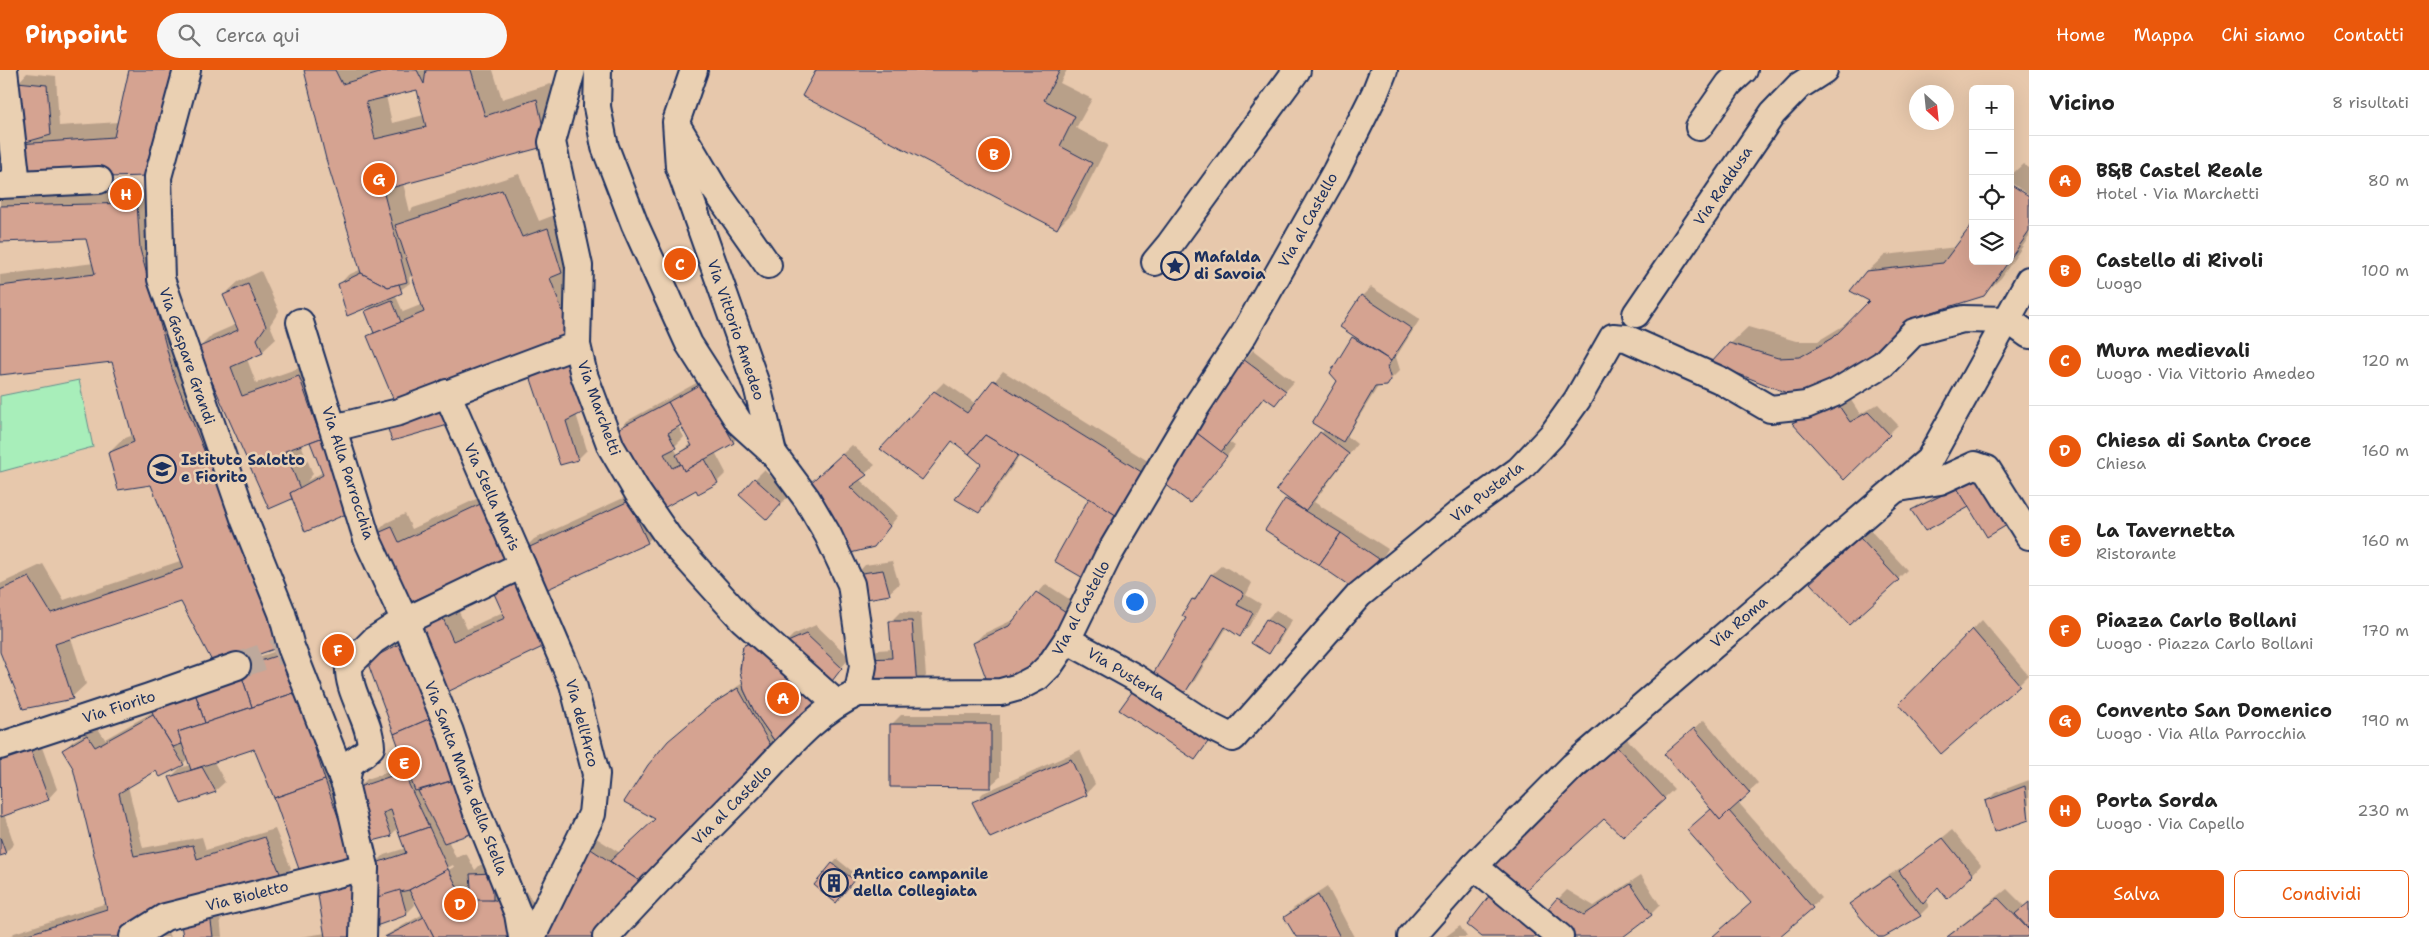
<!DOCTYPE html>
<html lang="it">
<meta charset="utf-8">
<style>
body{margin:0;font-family:"Shantell Sans",sans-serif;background:#f6f6f6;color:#222}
.controls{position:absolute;right:15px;top:15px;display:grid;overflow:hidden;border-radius:8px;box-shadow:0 5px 20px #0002}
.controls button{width:45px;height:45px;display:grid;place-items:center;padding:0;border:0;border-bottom:1px solid #e0e0e0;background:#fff;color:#222;font:25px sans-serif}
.compass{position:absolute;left:1909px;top:15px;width:45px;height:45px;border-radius:50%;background:#fff;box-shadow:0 5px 20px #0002;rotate:153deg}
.you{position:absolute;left:1134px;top:531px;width:18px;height:18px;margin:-12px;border:4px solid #fff;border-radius:50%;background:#1a73e8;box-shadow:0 0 0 8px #1a73e833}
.badge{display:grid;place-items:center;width:32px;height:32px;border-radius:50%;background:#ea580c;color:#fff;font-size:16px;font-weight:700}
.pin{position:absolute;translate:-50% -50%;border:2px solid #fff;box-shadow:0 1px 5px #0006}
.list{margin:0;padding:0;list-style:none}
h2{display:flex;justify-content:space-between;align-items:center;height:65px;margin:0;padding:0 20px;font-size:21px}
h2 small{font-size:16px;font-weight:400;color:#767676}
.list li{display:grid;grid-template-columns:32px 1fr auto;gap:15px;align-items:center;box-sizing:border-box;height:90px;padding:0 20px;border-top:1px solid #e0e0e0}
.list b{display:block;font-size:19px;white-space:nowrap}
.list p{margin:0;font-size:16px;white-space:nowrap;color:#767676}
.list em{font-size:16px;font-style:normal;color:#767676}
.actions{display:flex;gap:10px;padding:15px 20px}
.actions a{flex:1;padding:11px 0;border:1px solid #ea580c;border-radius:8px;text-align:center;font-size:18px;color:#ea580c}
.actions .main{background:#ea580c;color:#fff}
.icon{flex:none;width:28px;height:28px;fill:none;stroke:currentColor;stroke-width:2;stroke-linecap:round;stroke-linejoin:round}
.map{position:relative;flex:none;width:2029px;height:867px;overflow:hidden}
header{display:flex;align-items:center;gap:30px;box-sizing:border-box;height:70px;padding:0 25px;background:#ea580c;color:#fff}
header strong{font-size:24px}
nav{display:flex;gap:28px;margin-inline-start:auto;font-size:18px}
.search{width:350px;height:45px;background:#f6f6f6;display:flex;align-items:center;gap:12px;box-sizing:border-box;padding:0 18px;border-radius:28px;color:#767676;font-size:19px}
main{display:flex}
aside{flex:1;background:#fff}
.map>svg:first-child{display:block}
.green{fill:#a8eeba;stroke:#628e8c}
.shadow{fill:#0003;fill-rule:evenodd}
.building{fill:#d5a391;stroke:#1b2f5e;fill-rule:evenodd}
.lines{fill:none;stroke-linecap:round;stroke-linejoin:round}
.street-tunnel{stroke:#bea99c;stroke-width:26;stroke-dasharray:26 13;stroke-linecap:butt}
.street-casing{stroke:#1b2f5e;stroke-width:30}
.street{stroke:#ead0b2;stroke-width:26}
.labels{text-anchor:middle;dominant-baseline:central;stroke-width:5;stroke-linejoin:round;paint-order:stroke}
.street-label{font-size:15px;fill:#1b2f5e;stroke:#ead0b2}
.poi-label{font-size:15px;font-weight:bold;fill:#1b2f5e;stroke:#ead0b2;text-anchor:start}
</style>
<header>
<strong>Pinpoint</strong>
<div class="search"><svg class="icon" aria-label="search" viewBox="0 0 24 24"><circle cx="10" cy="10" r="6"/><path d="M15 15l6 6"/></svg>Cerca qui</div>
<nav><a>Home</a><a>Mappa</a><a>Chi siamo</a><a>Contatti</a></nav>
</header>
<main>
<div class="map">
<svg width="2029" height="867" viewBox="0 0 2029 867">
<rect width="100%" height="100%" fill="#e7c8ac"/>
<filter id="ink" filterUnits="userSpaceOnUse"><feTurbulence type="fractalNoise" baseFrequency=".02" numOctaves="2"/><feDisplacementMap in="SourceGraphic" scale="10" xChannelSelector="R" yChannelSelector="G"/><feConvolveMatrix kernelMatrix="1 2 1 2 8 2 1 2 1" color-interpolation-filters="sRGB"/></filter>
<g filter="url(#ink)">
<!-- green -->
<polygon class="green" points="79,310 93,377 0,402 0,326"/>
<!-- shadow -->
<g class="shadow">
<polygon points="0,0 10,94 0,103"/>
<polygon points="132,0 165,88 23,108 18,13 27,3 56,6 59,56 119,52"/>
<path d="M306,0H493L502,29L554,13L564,58L403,113L410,142L413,138L519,104L539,151L565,141L589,247L369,266L375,261L367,241L374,233L339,215L348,205L362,199ZM418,18L424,45L392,53L386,26ZM412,204L423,234L403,242L395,224L410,213L409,208Z"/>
<polygon points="817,0 1067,0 1060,13 1092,29 1076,58 1108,75 1074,141 1057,158"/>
<polygon points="2023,94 2029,98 2029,125 2010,112 2010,106"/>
<polygon points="2010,115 2029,128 2029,167 2001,208 1983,225 1912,247 1829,315 1730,274 1748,257 1796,271 1818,271 1851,251 1871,231 1867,202 1885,185 1957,177 1973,191 2010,191"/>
<polygon points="150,120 153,165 296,561 181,530 71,568 86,614 72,627 0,579 0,514 43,494 64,530 183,490 151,414 109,383 123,369 133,365 112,291 0,304 0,205 94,193 87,168 0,171 0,124"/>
<path d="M261,201L279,241L270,255L276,269L262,282L247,289L256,313L313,293L361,430L291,428L199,278L212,265L237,254L224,225L238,212ZM310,371L323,402L307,411L313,404L301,374Z"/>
<polygon points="1371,217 1420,249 1396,287 1400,300 1386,314 1379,315 1347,366 1357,374 1314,432 1388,479 1366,511 1286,429 1288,427 1278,419 1325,359 1355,265 1342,257 1362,226"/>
<polygon points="1253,280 1294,312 1275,333 1266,326 1229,372 1235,376 1190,432 1191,357"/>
<polygon points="1003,301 1156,396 1091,428 1020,385 988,433 979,442 983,393 953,370 922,408 935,321 944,312 976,334"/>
<path d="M711,305L742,363L733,372L715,382L726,403L717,412L697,418L618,360L627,351ZM681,354L692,373L678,385L674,377L684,367L678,356Z"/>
<polygon points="531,307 576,344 587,380 578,389 560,393"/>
<polygon points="1847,324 1860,344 1878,334 1898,355 1844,408 1794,353 1803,345"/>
<polygon points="852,375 875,395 859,409 898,446 873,476 817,408"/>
<polygon points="1993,399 1969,435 1913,440 1917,436"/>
<polygon points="764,400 790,424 776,440 755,409"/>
<polygon points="502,417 526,471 513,485 404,534 372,467 386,453 405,444 412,459"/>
<path d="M643,419L661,459L647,472L546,518L446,621L487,751L448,770L456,788L466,783L475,800L480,795H502L513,813L524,819L535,834L590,764L620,783L656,749L669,672L705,639L744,612V576L758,562L771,556L787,571L793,565L816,555L850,588L595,867H383L423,844L413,827L415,835L406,844L375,794L384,785L406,778L398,758L391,765L358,719L367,709L407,696L369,591L382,578L452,527L467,559L503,542L521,482L534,469ZM453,795L454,797L429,810V808Z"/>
<polygon points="1870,460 1907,500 1898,509 1821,504"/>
<polygon points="892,491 899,514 889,523 856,505 865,495"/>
<polygon points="1222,495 1252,513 1246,525 1261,534 1249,556 1239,565 1227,557 1194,612 1185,621 1188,548 1193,529 1203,521 1212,504"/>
<polygon points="1046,514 1080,536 1034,597 974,573 983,564 1017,548"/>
<polygon points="1276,540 1292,550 1278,573 1268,582 1267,549"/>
<polygon points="900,542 921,543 926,606 917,615 868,589 877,580 892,579 891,551"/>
<polygon points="1982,550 2028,605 2019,614 1901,634"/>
<polygon points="294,575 361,776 300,800 255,677 214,692 225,712 215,721 182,732 171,707 180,698 190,695 188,688 183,694 156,700 128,716 143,778 202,767 206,780 275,759 291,798 282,807 116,867 10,867 14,863 107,833 74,697 64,680 73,671 97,657 105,669 153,642 160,620"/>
<polygon points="901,645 1000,645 1000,707 990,716 891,655"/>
<polygon points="1704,650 1758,713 1738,732 1821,828 1778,867 1712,867 1752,833 1689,760 1712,738 1675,675"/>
<polygon points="39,669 57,719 48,729 4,744 14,774 5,783 0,785 0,680"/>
<polygon points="1627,669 1674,719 1623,766 1605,747 1554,733"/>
<polygon points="1080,680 1095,714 1086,724 974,733 983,723"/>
<polygon points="2029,710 2029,749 1995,761 1986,732 1995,723"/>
<polygon points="1952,760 1981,795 1972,805 1939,816 1925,830 1929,836 1920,845 1880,867 1851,834 1860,825 1900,798 1902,800"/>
<polygon points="837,789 858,806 840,827 816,815"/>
<polygon points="1641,805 1660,835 1651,844 1621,867 1575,867 1558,829 1567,820 1594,836"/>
<polygon points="1327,816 1354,867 1297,867 1285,847 1294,838"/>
<polygon points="2007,819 2024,836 2029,832 2029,863 2024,867 1946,867"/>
<polygon points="219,835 222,867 184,867"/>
<polygon points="1460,856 1467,867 1445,867"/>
<polygon points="166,858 170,867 148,867"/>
<polygon points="326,863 367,867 300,867"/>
</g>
<!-- building -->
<g class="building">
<polygon points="129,0 178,0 148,106 22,109 19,74 114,67"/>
<path d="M304,0H335L342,14L390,0H417L424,14L426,0H471L485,46L537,29L547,76L383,120L407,212L388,217L361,203L326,89ZM417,20L426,57L375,69L366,32Z"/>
<polygon points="816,0 1060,0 1044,30 1075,46 1060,76 1092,93 1057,159 802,26"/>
<polygon points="17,12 47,15 51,65 19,74"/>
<polygon points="2010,114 2029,126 2029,162 2010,189"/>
<polygon points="502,120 522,167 548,158 562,203 550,208 572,266 397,338 367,266 424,242 395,155"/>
<polygon points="137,133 140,179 174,306 283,576 216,599 181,532 55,574 73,629 23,639 0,582 0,520 29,507 51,543 184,498 151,415 118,420 108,383 134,372 112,292 0,305 0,216 95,204 86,169 0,172 0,136"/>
<polygon points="1973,153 1973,191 2009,191 1984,226 1913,248 1899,260 1877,284 1829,316 1792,325 1711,293 1729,273 1778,288 1800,287 1833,268 1869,231 1850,221 1866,201 1943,193"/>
<polygon points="361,203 388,217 399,214 402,223 347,246 338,214"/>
<polygon points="248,214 266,256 257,269 263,283 231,297 242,326 299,306 321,368 285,381 300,419 290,423 292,429 269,439 197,278 238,260 223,225"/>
<polygon points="1361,225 1412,259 1391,291 1340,257"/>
<polygon points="392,230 401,252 374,263 365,241"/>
<polygon points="1352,267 1391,291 1387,297 1391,310 1387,316 1375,317 1343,372 1312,353 1337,311 1330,303"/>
<polygon points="575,286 590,339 566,351 578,390 560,395 530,306"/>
<polygon points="1243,289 1286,321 1275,335 1264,327 1221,382 1189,357"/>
<polygon points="993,310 1148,406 1122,449 985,365 969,384 952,371 922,410 880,379 934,321 967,343"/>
<polygon points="701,314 734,373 684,401 676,385 692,376 668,332"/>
<polygon points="444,329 455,353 392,371 385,350"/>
<polygon points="668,332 681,355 668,363 676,378 664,384 672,398 681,394 684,401 705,389 718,413 698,424 696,420 660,440 616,360"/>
<polygon points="1837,333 1850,352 1868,342 1890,365 1844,410 1792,353"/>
<polygon points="1193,360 1227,386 1190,433 1156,407"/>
<polygon points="1320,362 1349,384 1305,441 1276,420"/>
<polygon points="985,365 1018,385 979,443 955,429 981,394 969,384"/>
<polygon points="321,368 353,441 305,462 290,423 323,405 310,372"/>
<polygon points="842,384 867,405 850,417 890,456 874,477 843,485 806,417"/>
<polygon points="1984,407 2012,452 1987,467 1957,418"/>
<polygon points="754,408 782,433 767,450 739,425"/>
<polygon points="1957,418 1969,437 1925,461 1911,440"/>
<polygon points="1089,428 1122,449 1085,509 1054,491"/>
<polygon points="1285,429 1341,463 1319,495 1265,460"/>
<polygon points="489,430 514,486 404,535 371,466 392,457 399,472"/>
<polygon points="629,431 648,473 537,524 519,482"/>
<polygon points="1341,463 1379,489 1357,521 1319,495"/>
<polygon points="1860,468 1899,510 1849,555 1810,513"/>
<polygon points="883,500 890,525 861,530 855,504"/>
<polygon points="1211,504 1244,523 1237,535 1253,543 1240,567 1225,557 1185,623 1153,604 1186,548 1182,546 1192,529 1195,530"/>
<polygon points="521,505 551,573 443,624 411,551 439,539 453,571 505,548 492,519"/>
<polygon points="1036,522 1072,546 1035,598 989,616 973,573 1009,556"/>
<polygon points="1266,549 1284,560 1269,584 1251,573"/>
<polygon points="889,551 912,551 917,616 869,617 866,589 892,588"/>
<polygon points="1972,559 2020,615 1941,684 1899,634"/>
<polygon points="806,564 842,598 829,615 783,574"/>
<polygon points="756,569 825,635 776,673 755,643 744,620 740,598 743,576"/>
<polygon points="757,569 825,635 776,673 755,643 744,620 740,601 743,576"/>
<polygon points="405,571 438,645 394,664 367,591"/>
<polygon points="285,583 297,622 252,637 239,598"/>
<polygon points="239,598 252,637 205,653 192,614"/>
<polygon points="192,614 205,653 178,662 182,674 173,677 153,645 149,629"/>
<polygon points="1137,615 1213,665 1195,690 1119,640"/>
<polygon points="738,618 775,683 644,814 610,791 655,749 624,732 648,695 668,671 712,634"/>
<polygon points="297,622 325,710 274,728 254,679 191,700 178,662"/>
<polygon points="153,645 184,695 160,707 156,701 119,723 134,786 193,775 197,789 265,767 282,808 151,845 118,867 19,867 107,839 73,698 62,680 87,665 95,677"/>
<polygon points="438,645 461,708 415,721 394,664"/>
<polygon points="890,654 991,654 991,718 890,717"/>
<polygon points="1694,658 1750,723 1720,750 1664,684"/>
<polygon points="1617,677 1665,729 1623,767 1604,749 1517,828 1487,799 1543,742"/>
<polygon points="30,678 49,730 1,747 0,686"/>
<polygon points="1071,689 1087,725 990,768 972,732"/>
<polygon points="202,697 216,722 181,734 169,707"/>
<polygon points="403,702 429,757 400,767 391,740 383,743 392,766 365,773 356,718"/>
<polygon points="461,708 479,761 444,773 418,721"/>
<polygon points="325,710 352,786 300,802 274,728"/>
<polygon points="2025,716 2029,750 1994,762 1985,731"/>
<polygon points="1711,739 1720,750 1729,741 1813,838 1779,867 1712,867 1751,833 1687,760"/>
<polygon points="429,757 448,799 409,820 374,828 373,794 406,783 400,767"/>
<polygon points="0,767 6,784 0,786"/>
<polygon points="1943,768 1973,805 1947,829 1938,817 1923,834 1899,801"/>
<polygon points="580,772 644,814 595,867 535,867"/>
<polygon points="832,793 854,810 836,833 814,815"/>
<polygon points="448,799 465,832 480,829 495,830 507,836 520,867 434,867 409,820"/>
<polygon points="359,803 359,867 325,867 316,813"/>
<polygon points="493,803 493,830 472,830 470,804"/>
<polygon points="1890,806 1921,846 1884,867 1878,867 1849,834"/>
<polygon points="1631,814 1652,845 1623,867 1573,867 1545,842 1557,828 1584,845"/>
<polygon points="400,820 407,845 376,856 374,828"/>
<polygon points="1318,825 1340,867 1296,867 1284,847"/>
<polygon points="1490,825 1544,867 1482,867 1467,855"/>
<polygon points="1998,828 2029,860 2029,865 2026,867 1947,867"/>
<polygon points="2029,832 2029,859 2015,844"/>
<polygon points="210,844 213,867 183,867 180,848"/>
<polygon points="424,847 434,867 385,867"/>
</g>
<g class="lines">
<!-- street-tunnel -->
<polyline class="street-tunnel" points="237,596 291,577"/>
<defs>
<g id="street">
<polyline points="4,0 17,114"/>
<polyline points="187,0 158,107 161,209 245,451 282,543 291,577 346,717 365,797 363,867"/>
<polyline points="572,0 552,72 579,196 577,275 584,305 611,377 638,423 669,468 742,549 836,633"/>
<polyline points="598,0 597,37 605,77 635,155 689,274 739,352 773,383 758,320 679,97 676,52 694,0"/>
<polyline points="1699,57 1729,14 1744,0"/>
<polyline points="679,59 714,118 768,195"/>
<polyline points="0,115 99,110"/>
<polyline points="1155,192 1170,174 1297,0"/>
<polyline points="1636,244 1773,43 1799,16 1824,0"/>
<polyline points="300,252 367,469 405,551 450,662 476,740 518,844 522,867"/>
<polyline points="333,358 399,342 577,275"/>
<polyline points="773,383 807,429 828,465 851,514 863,596 858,623"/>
<polyline points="1899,418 1940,411 1975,395 1987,399 2029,466"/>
<polyline points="522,495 573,614 596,704 592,744 532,867"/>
<polyline points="1067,570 1136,608 1211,657 1233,668 1359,525 1457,445 1519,400 1552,365 1577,330 1613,267 1626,268 1720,310 1770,339 1806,335 1835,323 1883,294 1914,262 1963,249 2008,250 2029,265"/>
<polyline points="0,676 149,627 237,596"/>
<path d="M346,717C349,682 353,697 371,677C370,648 347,623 349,595L374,570L397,555L522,495L447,323"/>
<polyline points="1474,796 1560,867"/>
<polyline points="133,867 165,847 365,797"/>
<path d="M606,867C653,815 702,765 752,715C785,681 814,643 858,623L1001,622L1019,617L1038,607L1050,595L1067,570L1108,486L1196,337L1244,264L1336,101L1375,23L1384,0"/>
<polyline points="1411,867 1474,796 1573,696 1929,390 2029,210"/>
</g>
</defs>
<!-- street casing -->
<use href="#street" class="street-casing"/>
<!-- street -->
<use href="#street" class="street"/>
</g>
</g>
<!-- icons -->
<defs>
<symbol id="sight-ring" viewBox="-11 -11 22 22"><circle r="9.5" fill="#ead0b2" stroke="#1b2f5e" stroke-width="1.5"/><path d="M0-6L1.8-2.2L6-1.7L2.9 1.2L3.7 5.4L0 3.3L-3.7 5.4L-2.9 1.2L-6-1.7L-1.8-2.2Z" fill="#1b2f5e"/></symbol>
<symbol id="school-ring" viewBox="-11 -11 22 22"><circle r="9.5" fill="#ead0b2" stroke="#1b2f5e" stroke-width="1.5"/><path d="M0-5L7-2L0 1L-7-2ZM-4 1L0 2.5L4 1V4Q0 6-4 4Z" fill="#1b2f5e"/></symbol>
<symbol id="building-ring" viewBox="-11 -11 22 22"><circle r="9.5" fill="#ead0b2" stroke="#1b2f5e" stroke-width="1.5"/><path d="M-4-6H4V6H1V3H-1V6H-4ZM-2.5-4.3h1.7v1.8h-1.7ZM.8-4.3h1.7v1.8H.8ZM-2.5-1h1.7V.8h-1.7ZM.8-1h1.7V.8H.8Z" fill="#1b2f5e"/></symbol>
</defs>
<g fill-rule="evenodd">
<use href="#sight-ring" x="1159" y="180" width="32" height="32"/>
<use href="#school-ring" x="146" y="383" width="32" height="32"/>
<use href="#building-ring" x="818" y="797" width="32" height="32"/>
</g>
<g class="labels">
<!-- street labels -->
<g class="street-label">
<text transform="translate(1723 116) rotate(-56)">Via Raddusa</text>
<text transform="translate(1308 150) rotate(-61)">Via al Castello</text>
<text transform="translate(736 260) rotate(71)">Via Vittorio Amedeo</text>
<text transform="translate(187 286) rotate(71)">Via Gaspare Grandi</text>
<text transform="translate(599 338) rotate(70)">Via Marchetti</text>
<text transform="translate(348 403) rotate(72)">Via Alla Parrocchia</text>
<text transform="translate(1487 422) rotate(-38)">Via Pusterla</text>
<text transform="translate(492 427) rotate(66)">Via Stella Maris</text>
<text transform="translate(1081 538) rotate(-62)">Via al Castello</text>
<text transform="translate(1739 552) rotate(-41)">Via Roma</text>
<text transform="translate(1126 604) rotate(31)">Via Pusterla</text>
<text transform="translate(119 637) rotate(-18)">Via Fiorito</text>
<text transform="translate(582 653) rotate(75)">Via dell'Arco</text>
<text transform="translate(466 708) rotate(69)">Via Santa Maria della Stella</text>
<text transform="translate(732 735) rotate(-45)">Via al Castello</text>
<text transform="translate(247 826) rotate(-14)">Via Bioletto</text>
</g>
<!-- poi labels -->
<g class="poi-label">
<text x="1194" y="187">Mafalda<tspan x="1194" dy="17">di Savoia</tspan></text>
<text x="181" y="390">Istituto Salotto<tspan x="181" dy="17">e Fiorito</tspan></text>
<text x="853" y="804">Antico campanile<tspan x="853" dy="17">della Collegiata</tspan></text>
</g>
</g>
</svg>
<div class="controls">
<button>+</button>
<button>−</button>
<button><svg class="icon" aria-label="locate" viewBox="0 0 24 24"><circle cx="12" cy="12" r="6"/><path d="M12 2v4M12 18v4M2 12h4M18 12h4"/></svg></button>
<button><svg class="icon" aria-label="layers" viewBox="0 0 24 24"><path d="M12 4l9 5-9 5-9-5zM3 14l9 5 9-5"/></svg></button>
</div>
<svg class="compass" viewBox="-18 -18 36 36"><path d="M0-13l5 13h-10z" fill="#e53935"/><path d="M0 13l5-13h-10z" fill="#767676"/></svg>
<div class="you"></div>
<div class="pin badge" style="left:783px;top:628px">A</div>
<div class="pin badge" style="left:994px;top:84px">B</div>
<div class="pin badge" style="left:680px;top:194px">C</div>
<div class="pin badge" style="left:460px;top:834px">D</div>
<div class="pin badge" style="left:404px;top:693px">E</div>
<div class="pin badge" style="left:338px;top:580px">F</div>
<div class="pin badge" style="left:379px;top:109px">G</div>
<div class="pin badge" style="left:126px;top:124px">H</div>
</div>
<aside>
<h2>Vicino<small>8 risultati</small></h2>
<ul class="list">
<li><span class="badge">A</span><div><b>B&amp;B Castel Reale</b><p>Hotel · Via Marchetti</p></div><em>80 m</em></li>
<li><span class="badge">B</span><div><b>Castello di Rivoli</b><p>Luogo</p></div><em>100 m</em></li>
<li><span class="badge">C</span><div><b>Mura medievali</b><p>Luogo · Via Vittorio Amedeo</p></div><em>120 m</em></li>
<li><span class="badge">D</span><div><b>Chiesa di Santa Croce</b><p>Chiesa</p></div><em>160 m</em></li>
<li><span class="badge">E</span><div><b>La Tavernetta</b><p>Ristorante</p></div><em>160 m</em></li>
<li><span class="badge">F</span><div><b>Piazza Carlo Bollani</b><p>Luogo · Piazza Carlo Bollani</p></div><em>170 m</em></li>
<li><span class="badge">G</span><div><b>Convento San Domenico</b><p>Luogo · Via Alla Parrocchia</p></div><em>190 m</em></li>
<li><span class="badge">H</span><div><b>Porta Sorda</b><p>Luogo · Via Capello</p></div><em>230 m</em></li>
</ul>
<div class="actions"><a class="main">Salva</a><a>Condividi</a></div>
</aside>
</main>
